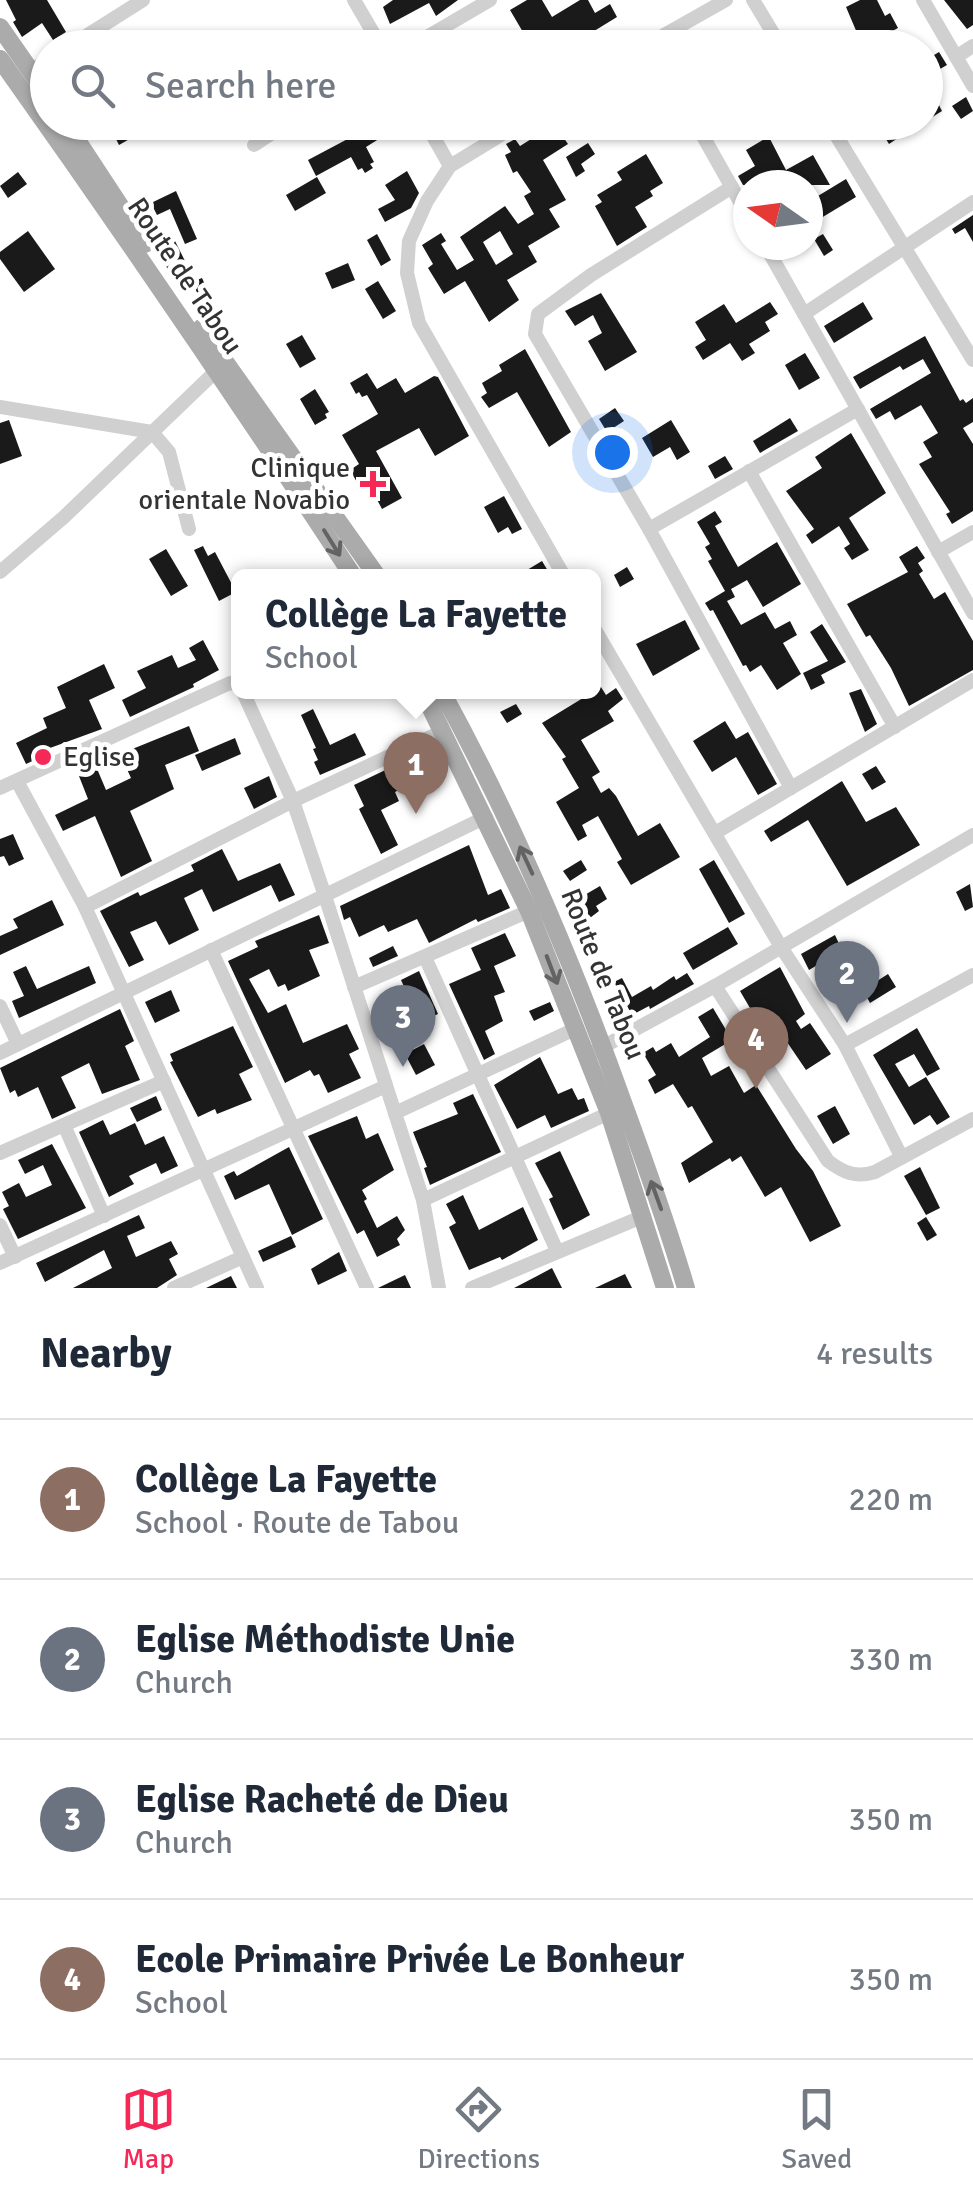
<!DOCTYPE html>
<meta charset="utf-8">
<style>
body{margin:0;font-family:Signika,sans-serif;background:#f2f2f3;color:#1f2937}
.compass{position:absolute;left:733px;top:170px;width:90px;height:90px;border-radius:50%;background:#fff;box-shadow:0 2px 8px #0004;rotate:284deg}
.you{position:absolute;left:612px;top:452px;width:35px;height:35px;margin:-25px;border:8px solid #fff;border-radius:50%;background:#1a73e8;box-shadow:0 0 0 15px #1a73e833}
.badge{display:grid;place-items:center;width:65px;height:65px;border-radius:50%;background:#f62857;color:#fff;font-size:32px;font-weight:700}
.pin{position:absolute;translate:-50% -82px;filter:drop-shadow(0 2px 5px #0008)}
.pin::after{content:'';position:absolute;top:52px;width:35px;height:30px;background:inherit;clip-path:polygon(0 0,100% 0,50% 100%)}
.popup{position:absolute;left:231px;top:569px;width:370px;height:130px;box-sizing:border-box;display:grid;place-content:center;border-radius:15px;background:#fff;filter:drop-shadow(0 2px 8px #0005);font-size:32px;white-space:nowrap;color:#747a83}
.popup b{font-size:38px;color:#1f2937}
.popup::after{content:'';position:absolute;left:50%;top:100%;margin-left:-20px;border:20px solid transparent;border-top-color:#fff}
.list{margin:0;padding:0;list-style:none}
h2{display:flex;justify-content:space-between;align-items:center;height:130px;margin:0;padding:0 40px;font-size:42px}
h2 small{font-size:32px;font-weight:400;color:#747a83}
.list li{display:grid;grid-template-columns:65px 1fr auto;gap:30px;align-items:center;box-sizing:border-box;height:160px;padding:0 40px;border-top:2px solid #e0e1e3}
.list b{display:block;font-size:38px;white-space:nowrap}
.list p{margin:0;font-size:32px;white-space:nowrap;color:#747a83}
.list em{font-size:32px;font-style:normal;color:#747a83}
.icon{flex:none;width:55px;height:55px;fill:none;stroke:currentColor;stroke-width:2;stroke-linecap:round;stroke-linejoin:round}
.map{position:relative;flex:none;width:973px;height:1288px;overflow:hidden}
.search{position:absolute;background:#fff;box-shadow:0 2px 8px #0004;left:30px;right:30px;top:30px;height:110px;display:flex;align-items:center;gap:25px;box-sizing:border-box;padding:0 35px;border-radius:55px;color:#747a83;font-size:38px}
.sheet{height:770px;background:#fff}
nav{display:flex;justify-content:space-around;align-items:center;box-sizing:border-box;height:140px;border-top:2px solid #e0e1e3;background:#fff;font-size:28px;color:#747a83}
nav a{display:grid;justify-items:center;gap:5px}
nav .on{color:#f62857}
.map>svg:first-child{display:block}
.building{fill:#1a1a1a;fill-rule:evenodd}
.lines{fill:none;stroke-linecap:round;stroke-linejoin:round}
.minor{stroke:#d0d0d0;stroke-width:14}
.major{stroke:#ababab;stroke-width:18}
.oneway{stroke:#636363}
.poi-dot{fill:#f62857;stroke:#fff;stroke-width:4}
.labels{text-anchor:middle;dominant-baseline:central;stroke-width:10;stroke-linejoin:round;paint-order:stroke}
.street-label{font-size:28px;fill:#333;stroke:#fff}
.poi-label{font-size:28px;fill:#333;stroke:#fff;text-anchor:end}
</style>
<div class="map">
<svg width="973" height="1288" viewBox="0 0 973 1288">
<rect width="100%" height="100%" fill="#fff"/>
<!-- building -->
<g class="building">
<polygon points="6,0 47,0 66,32 53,40 42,23 22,37 13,22 16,20"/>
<polygon points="393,0 458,0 436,16 429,3 390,24 383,7"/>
<polygon points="527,0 542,0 552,17 580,0 588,0 595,13 610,4 617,17 573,44 565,30 537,48 513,48 527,39 510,10"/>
<polygon points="860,0 877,0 885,16 890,13 898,28 863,47 846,7"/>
<polygon points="944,0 973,0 973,25 967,29"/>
<polygon points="939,52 947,65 926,77 926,60"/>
<polygon points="926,80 942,111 926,121"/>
<polygon points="966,97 973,111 961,119 952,106"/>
<polygon points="102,122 134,122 140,133 119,145 115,137 110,140"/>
<polygon points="387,122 406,122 366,147 374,162 370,164 373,168 365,173 362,168 358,170 351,157 316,176 308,160 374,125 376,129"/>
<path d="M540,122H572L559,131L568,144L543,160L566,200L549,209L560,227L528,246L537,262L507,280L519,300L489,322L465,281L444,294L428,268L433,264L422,245L441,233L446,241L441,244L457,270L474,260L460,237L505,206L518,224L534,214L524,196L531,192L517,171L513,173L505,155L511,152L506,144L515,139L520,146L536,136L531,128ZM500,231L513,254L496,265L483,242Z"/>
<polygon points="772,122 794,122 769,137 786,170 813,155 830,185 743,185 738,176 755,166 746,150 768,137 762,128"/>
<polygon points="883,122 922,122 889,144 878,126"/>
<polygon points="588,143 595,154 581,164 585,171 576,177 566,157"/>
<polygon points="646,154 663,183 650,191 653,196 635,207 647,227 617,246 595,206 602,202 597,195 622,180 617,172"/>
<polygon points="407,171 419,193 411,208 385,222 378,209 395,200 385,185"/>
<polygon points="18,172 27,184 8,198 0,186"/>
<polygon points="317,177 326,193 295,211 286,195"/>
<polygon points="846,179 856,197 816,221 808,202"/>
<polygon points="176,191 197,239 185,244 170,209 157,215 151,203"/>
<polygon points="973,215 973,242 965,228 955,234 952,229"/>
<polygon points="28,231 55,269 24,292 0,259 0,252"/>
<polygon points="377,234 391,260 381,266 367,240"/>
<polygon points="823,234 833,250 824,256 814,239"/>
<polygon points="175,241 187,265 170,274 158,249"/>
<polygon points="348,263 355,280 332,289 325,273"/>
<polygon points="202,278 212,300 203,305 192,282"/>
<polygon points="378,281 396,311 383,319 365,289"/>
<polygon points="601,293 637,352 605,371 588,341 602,333 593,315 575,326 565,311"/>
<polygon points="770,302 778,314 765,322 770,331 749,344 755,353 742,361 730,343 703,360 695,347 706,340 695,322 724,304 736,323"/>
<polygon points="863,302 873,319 834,343 824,326"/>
<polygon points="302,335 316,359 300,368 286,344"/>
<polygon points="925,336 960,401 963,399 966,403 973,398 973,422 963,428 973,444 973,511 952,524 946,514 950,512 919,464 932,457 923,442 938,433 921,405 895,420 890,411 876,419 870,409 931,373 923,359 903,370 900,366 860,389 853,377"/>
<polygon points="525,349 571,432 549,447 517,392 489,408 481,397 487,393 482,383 502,371 499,365"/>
<polygon points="805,353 820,378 799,390 785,365"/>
<polygon points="367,373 377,389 396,378 405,393 434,376 438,377 469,436 435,456 419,428 376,451 402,498 382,509 366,479 358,484 350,470 359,464 342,435 378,414 367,395 362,397 359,392 356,394 350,383"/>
<polygon points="315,389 329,412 325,414 327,418 315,425 300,399"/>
<polygon points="615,408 624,421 607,432 599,419"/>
<polygon points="790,418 798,431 760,453 753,441"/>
<polygon points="9,420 22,456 0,464 0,423"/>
<polygon points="671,420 690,452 677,460 670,447 653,457 642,438"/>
<polygon points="851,433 886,493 849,518 869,550 852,560 844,548 850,544 839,526 812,544 806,535 814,529 786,491 822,468 815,457"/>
<polygon points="725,456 733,469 715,479 708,466"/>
<polygon points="504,496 522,529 512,534 508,527 498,533 484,507"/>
<polygon points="715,511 722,522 715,526 738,567 777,542 801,584 763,607 747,580 731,589 735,597 727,601 741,625 765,612 775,629 790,621 797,635 783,643 801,674 777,690 761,665 750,672 746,665 743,666 713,610 710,611 705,603 725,591 708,561 712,559 705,547 710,544 697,522"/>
<polygon points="203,546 208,556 215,552 236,592 219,601 194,550"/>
<polygon points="917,546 925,558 918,563 923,571 919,574 934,599 945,592 973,641 973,670 909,706 891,668 870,635 866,637 847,604 908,572 899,557"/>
<polygon points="166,549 188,586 171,596 149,559"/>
<polygon points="542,561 551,576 517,576"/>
<polygon points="627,567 634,579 620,587 614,575"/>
<polygon points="685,620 700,649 653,676 636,644"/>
<polygon points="822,624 846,662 821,675 825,683 811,690 803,673 828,661 810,632"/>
<polygon points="203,640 219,670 193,684 194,687 130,717 122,700 146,688 137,671 172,655 178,668 196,660 189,648"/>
<polygon points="104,664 115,688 89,700 102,729 50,748 52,752 26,764 16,743 47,728 43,718 66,708 57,687"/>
<polygon points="601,687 606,695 616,688 623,699 608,711 614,721 581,740 600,772 592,777 601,793 609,788 616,796 638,836 660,823 680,857 631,885 617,862 622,859 598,816 582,825 587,836 578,841 556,802 579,788 562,759 566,757 542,723"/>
<polygon points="861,689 877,724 865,732 849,693"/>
<polygon points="516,704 522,714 507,723 500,712"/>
<polygon points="313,709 330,745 355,733 366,755 320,775 314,762 318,760 313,749 316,748 301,715"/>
<polygon points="725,721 736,739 748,732 777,784 758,795 736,757 712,772 693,741"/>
<polygon points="189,726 199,751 165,765 174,789 130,811 152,861 121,877 95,816 63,831 55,815 88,799 77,771 95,764 106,790 131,778 120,754"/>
<polygon points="235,738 241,754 202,771 195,755"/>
<polygon points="421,753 430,773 404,784 406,786 395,792 399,801 381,810 398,845 381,854 359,809 364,806 354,785"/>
<polygon points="876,766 886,782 872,790 862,774"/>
<polygon points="269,776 277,797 254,809 244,788"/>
<polygon points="842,781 866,822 896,807 920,845 847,886 808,820 771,842 764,831"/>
<polygon points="13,834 24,859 9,866 4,856 0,857 0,839"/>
<polygon points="469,845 488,895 501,889 510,908 478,922 476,919 429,943 417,919 388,932 384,925 359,937 350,917 344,920 340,906"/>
<polygon points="222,849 238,881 280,863 295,895 279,902 271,885 213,912 202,889 184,898 199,930 169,945 156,921 130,932 144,960 129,967 100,911 138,892 140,896 194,871 191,865"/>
<polygon points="581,860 587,870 570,881 563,871"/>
<polygon points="714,860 745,914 729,923 699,869"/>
<polygon points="970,884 973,907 965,911 956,892"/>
<polygon points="600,886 607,899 596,906 599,911 586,921 582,913 577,916 571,903"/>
<polygon points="52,900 64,925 0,955 0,936 18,928 13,919"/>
<polygon points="319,915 329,943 309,950 320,976 288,991 285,984 278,987 269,969 249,979 268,1013 286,1004 303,1043 347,1024 359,1049 349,1054 361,1078 328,1093 319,1074 314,1076 310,1070 285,1083 228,961 258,947 255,941"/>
<polygon points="728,927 738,944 693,970 683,953"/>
<polygon points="505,933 516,956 494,966 505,992 494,996 503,1021 485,1031 495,1054 484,1060 449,984 481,970 471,948"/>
<polygon points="835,935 840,946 824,957 826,960 809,970 801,954"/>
<polygon points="393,946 398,956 373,967 369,958"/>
<polygon points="26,966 37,989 89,966 96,983 19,1018 12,1001 24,996 13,972"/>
<polygon points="780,967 805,1014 796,1021 801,1029 810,1023 831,1054 806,1070 787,1042 774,1049 740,991"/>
<polygon points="419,971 438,1014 420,1022 401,980"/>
<polygon points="687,973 694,984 650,1009 649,1006 632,1015 614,982 622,978 632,997 651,986 653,990 674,976 676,980"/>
<polygon points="888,974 896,987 870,1003 863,990"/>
<polygon points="171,990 180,1011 155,1023 145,1002"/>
<polygon points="550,1002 554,1011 534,1021 529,1011"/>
<polygon points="713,1008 732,1040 702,1058 711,1076 729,1066 744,1093 756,1085 796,1149 813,1171 841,1226 810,1242 781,1187 765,1197 741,1156 732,1162 730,1158 689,1183 681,1163 713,1142 692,1106 688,1108 673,1084 655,1094 648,1080 656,1075 643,1053 653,1047 656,1052 671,1043 679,1057 710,1037 698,1017"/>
<polygon points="120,1009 134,1041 125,1046 140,1080 102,1094 89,1063 61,1077 76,1108 52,1119 38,1087 18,1097 15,1090 10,1093 0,1068"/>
<polygon points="233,1026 253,1067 239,1074 252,1100 217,1114 215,1109 198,1117 170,1062 173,1061 170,1054"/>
<polygon points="917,1028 940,1069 927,1076 914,1054 895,1064 909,1087 926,1077 950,1117 937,1125 930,1115 914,1125 873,1055"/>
<polygon points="424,1044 435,1065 416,1075 405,1054"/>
<polygon points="540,1057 558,1094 572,1088 578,1100 584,1098 589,1111 551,1128 545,1115 517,1129 494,1085"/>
<polygon points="473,1094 501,1152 430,1185 424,1168 427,1167 413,1132 458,1114 453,1103"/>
<polygon points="156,1096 162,1110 137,1122 130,1108"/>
<polygon points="835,1106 850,1134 833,1144 817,1116"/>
<polygon points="357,1116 366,1139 378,1133 394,1170 362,1190 367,1199 364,1201 377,1228 397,1216 405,1230 397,1239 400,1245 377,1257 364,1230 357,1234 308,1136"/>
<polygon points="103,1120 110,1135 135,1123 145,1145 164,1136 178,1166 161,1174 156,1163 129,1176 134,1184 109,1197 79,1132"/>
<polygon points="52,1144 86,1208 18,1239 3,1209 9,1206 2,1192 19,1183 26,1197 52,1185 43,1165 25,1174 18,1160"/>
<polygon points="289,1147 323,1219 292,1235 269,1184 235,1200 224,1176 234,1171 237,1176"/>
<polygon points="560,1151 590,1215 563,1230 549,1199 553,1197 535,1163"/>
<polygon points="920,1167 940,1208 926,1215 904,1176"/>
<polygon points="463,1195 479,1230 523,1207 538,1240 502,1260 500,1257 469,1270 449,1227 456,1223 446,1204"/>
<polygon points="139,1215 145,1228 127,1236 136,1257 171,1241 178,1254 169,1259 177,1275 157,1288 73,1288 112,1268 104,1250 45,1282 36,1263"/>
<polygon points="926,1217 937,1235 927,1241 917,1223"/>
<polygon points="291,1236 296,1247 263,1262 258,1251"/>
<polygon points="339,1252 347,1271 318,1285 311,1269"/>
<polygon points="552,1268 562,1288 514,1288 539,1275"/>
<polygon points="625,1274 632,1288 595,1288"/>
<polygon points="405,1275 411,1288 378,1288"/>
<polygon points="231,1276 237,1288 206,1288"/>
</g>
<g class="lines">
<!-- minor -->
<g class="minor">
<polyline points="354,0 382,48"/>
<polyline points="753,0 782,48"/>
<polyline points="923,0 973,86"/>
<polyline points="67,48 143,0"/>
<polyline points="408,48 490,0"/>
<polyline points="641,48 726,0"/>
<polyline points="956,57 973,46"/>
<polyline points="31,71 48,60"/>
<polyline points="425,122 450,166"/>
<polyline points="522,122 450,166 427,201 409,241 407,273 419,323 564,576"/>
<polyline points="695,122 748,216"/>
<polyline points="828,122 973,360"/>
<polyline points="254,145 289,122"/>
<polyline points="732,187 591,275 538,314 535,334 649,529 791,788"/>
<polyline points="765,245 973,613"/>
<polyline points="804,314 973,202"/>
<polyline points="0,407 152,432 169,452 189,529"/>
<polyline points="749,471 895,727"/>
<polyline points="649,529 858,409"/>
<polyline points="938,552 973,532"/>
<polyline points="0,572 64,517 215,372"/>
<polyline points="594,628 781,947 845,1045 901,1156"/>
<polyline points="243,692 293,801 325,896 423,1200 439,1288"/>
<polyline points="17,781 85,907 257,1288"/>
<polyline points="0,788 230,683 238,685"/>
<polyline points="715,833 973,680"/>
<polyline points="85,907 293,801 443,731"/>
<polyline points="211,950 367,1288"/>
<polyline points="425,957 557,1251"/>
<path d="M715,986L828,1161C844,1173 856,1178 875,1172L973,1119"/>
<polyline points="354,987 529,911"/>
<polyline points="0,1006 18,1044"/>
<polyline points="845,1045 973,975"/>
<polyline points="0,1053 486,817"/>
<polyline points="586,1056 715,986 973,835"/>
<polyline points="395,1113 575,1029"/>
<polyline points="64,1125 104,1216"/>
<polyline points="0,1153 164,1081"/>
<polyline points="423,1200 609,1113"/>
<polyline points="0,1225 15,1257"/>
<polyline points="0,1263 386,1086"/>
<polyline points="174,1288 243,1257"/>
<polyline points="472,1288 644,1216"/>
</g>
<!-- major -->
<g class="major">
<polyline points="0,27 48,96"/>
<path d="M0,59C121,229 239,402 353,576"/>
<polyline points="65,122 145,244"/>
<polyline points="201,328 377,576"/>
<polyline points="423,692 529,911 609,1113 665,1288"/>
<path d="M442,692C515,825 574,965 625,1108C647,1168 668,1227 686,1288"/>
</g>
</g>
<!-- one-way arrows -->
<defs><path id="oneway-shaft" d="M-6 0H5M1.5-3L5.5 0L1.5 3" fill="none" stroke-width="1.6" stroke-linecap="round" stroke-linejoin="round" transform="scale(2.5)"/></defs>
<g class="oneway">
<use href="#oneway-shaft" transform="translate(332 543) rotate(58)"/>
<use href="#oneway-shaft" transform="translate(526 860) rotate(-115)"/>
<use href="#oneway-shaft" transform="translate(552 970) rotate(69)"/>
<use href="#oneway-shaft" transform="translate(656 1195) rotate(-110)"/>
</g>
<!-- markers -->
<g class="poi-dot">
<path d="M368 469h10v10h10v10h-10v10h-10v-10h-10v-10h10z"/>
<circle cx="43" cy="757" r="10"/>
</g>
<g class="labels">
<!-- street labels -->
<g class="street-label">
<text transform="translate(185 276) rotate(56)">Route de Tabou</text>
<text transform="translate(603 974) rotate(68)">Route de Tabou</text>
</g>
<!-- poi labels -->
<g class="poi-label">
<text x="350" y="468">Clinique<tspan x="350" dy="32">orientale Novabio</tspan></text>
<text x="63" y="757" text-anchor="start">Eglise</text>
</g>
</g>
</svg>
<svg class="compass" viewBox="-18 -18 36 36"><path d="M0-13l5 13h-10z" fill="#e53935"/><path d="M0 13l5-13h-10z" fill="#747a83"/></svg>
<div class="you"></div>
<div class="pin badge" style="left:416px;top:814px;background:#8d6e63">1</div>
<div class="popup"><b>Collège La Fayette</b>School</div>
<div class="pin badge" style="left:847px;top:1023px;background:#6b7280">2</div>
<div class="pin badge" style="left:403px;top:1067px;background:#6b7280">3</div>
<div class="pin badge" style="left:756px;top:1089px;background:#8d6e63">4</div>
<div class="search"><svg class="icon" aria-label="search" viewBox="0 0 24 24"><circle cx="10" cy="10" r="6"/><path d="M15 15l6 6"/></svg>Search here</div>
</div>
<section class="sheet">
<h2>Nearby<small>4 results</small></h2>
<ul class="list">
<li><span class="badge" style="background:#8d6e63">1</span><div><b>Collège La Fayette</b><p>School · Route de Tabou</p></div><em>220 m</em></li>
<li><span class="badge" style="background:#6b7280">2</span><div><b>Eglise Méthodiste Unie</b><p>Church</p></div><em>330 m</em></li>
<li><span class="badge" style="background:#6b7280">3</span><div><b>Eglise Racheté de Dieu</b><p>Church</p></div><em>350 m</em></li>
<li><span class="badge" style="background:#8d6e63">4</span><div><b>Ecole Primaire Privée Le Bonheur</b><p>School</p></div><em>350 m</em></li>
</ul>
</section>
<nav>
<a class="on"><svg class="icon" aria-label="map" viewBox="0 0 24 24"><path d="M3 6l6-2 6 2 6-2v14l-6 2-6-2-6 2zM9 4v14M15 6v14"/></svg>Map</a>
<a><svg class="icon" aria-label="directions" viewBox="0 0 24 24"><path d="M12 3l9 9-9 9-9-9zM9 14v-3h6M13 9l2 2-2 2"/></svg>Directions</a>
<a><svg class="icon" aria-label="saved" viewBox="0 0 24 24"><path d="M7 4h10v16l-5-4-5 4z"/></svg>Saved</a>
</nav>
